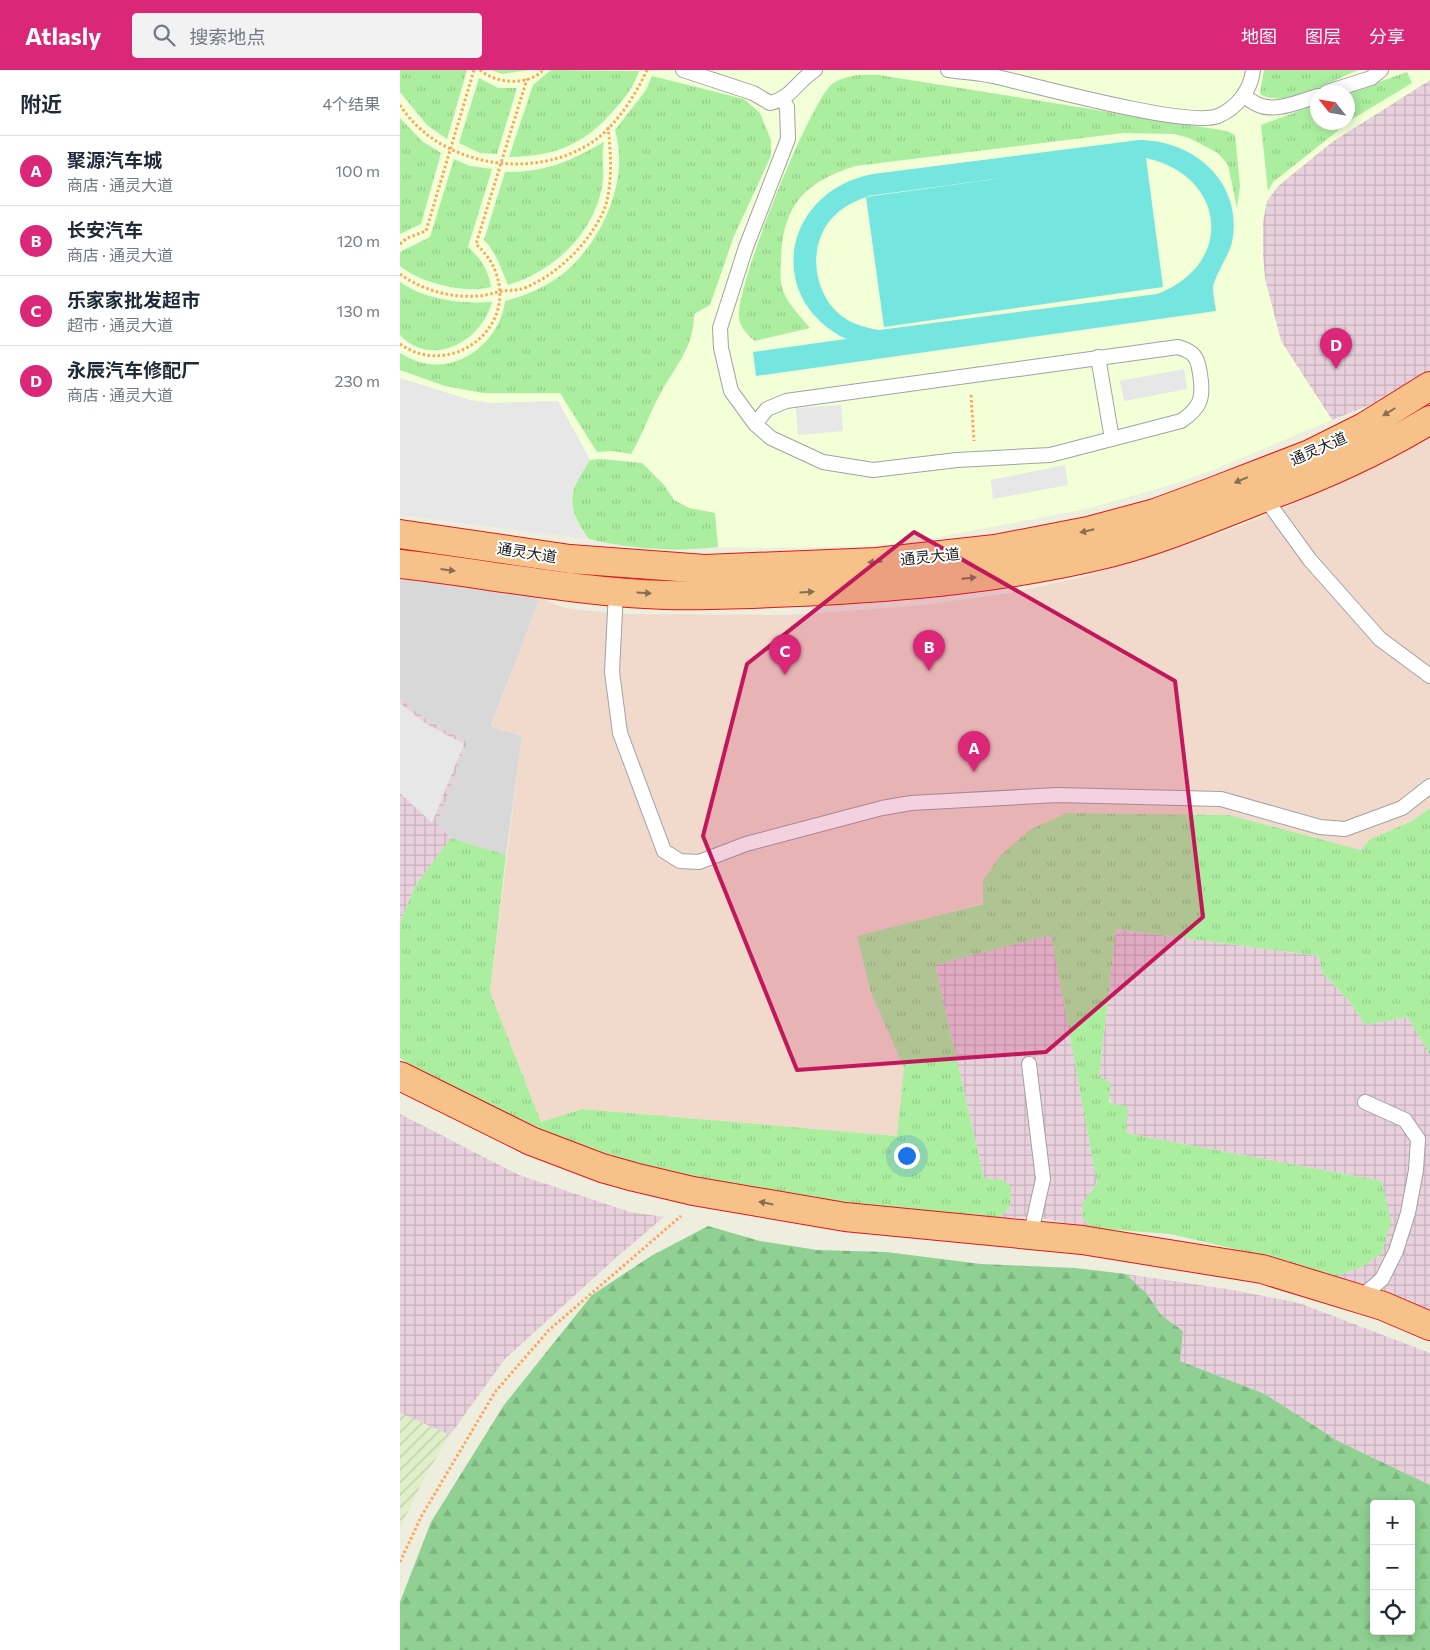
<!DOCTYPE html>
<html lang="zh">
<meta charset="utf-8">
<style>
body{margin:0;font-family:Commissioner,"Noto Sans SC",sans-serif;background:#f2f2f3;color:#1f2937}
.controls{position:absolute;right:15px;bottom:15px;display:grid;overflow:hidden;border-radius:5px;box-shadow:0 2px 12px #0003}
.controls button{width:45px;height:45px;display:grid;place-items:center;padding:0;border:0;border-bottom:1px solid #e0e1e3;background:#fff;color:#1f2937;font:25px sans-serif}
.compass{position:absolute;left:910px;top:15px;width:45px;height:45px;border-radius:50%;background:#fff;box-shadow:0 2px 12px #0003;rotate:301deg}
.you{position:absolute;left:506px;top:1085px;width:18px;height:18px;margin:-12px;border:4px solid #fff;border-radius:50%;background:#1a73e8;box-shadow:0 0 0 8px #1a73e833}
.badge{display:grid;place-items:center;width:32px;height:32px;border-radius:50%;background:#db2777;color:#fff;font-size:16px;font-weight:700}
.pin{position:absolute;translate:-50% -41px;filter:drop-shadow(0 1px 2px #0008)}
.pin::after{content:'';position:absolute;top:26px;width:18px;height:15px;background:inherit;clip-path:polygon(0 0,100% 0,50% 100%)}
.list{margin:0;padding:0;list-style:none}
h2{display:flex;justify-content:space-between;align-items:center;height:65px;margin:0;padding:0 20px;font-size:21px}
h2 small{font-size:16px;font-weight:400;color:#747a83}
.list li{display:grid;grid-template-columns:32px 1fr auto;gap:15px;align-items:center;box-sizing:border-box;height:70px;padding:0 20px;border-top:1px solid #e0e1e3}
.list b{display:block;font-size:19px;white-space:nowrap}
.list p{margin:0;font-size:16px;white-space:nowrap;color:#747a83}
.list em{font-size:16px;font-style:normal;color:#747a83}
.icon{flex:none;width:28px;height:28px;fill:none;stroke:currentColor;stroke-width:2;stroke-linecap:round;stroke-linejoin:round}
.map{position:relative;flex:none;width:1030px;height:1580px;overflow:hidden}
header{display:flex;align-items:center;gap:30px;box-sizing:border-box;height:70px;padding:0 25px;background:#db2777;color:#fff}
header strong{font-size:24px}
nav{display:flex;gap:28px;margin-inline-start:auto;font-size:18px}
.search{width:350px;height:45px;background:#f2f2f3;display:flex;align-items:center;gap:12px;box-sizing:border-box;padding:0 18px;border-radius:5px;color:#747a83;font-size:19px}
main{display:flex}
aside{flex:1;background:#fff}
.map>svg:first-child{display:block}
.residential{fill:#d9d8d8}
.commercial{fill:#f1dacc}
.industrial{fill:url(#industrial-grid)}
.education{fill:#f2ffd7;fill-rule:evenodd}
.farmland{fill:url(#farmland-furrows)}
.grass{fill:url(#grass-tufts)}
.forest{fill:url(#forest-firs);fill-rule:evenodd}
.pitch{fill:#75e5df;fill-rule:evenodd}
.parking{fill:#e7e7e7}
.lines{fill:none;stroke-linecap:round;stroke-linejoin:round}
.service-casing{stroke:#a2a2a2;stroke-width:16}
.trunk-casing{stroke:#e31517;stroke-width:30}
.path{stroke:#ffa55f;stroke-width:3;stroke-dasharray:2.5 2.5;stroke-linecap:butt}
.service{stroke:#fff;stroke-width:14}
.trunk{stroke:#f6c289;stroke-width:28}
.oneway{fill:#886e52}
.marked{fill:#c2185b;fill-opacity:0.2;stroke:#c2185b;stroke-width:4;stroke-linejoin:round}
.labels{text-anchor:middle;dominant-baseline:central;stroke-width:4;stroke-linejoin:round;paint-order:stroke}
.street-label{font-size:15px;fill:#1b1b1b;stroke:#fff}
</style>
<header>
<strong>Atlasly</strong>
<div class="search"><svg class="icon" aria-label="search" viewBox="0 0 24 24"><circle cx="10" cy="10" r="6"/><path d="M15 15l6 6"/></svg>搜索地点</div>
<nav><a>地图</a><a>图层</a><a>分享</a></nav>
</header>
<main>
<aside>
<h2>附近<small>4个结果</small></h2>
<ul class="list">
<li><span class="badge">A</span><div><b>聚源汽车城</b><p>商店 · 通灵大道</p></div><em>100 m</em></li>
<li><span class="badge">B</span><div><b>长安汽车</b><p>商店 · 通灵大道</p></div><em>120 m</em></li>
<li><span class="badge">C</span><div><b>乐家家批发超市</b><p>超市 · 通灵大道</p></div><em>130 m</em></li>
<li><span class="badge">D</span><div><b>永辰汽车修配厂</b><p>商店 · 通灵大道</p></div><em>230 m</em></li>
</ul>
</aside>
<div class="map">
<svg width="1030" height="1580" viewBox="0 0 1030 1580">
<defs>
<pattern id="industrial-grid" width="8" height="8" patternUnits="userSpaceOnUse" patternTransform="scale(1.25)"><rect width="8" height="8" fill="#e8d0dc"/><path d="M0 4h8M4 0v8" fill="none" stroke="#c6b2bc"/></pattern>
<pattern id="farmland-furrows" width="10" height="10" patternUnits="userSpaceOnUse" patternTransform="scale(1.25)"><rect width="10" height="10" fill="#dfefc8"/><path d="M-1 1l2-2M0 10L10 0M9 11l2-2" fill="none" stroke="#bfccab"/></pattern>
<pattern id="grass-tufts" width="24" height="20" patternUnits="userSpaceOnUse" patternTransform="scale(1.25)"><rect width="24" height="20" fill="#aceea0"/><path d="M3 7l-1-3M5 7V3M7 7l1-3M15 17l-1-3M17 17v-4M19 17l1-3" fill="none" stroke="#93cc89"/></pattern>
<pattern id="forest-firs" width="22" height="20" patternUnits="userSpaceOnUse" patternTransform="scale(1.25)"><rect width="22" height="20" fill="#90d193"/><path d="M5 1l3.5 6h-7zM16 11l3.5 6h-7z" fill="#7cb37e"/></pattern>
</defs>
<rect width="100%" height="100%" fill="#eeeedf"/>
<!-- residential -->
<polygon class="residential" points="0,508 140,528 91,656 122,666 106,785 51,768 36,754 67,672 27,650 0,629"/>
<!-- commercial -->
<polygon class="commercial" points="1030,366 1030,738 1010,752 970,769 961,780 829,745 667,743 583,833 457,867 470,920 504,998 498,1066 182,1039 141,1052 90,922 122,666 91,657 140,528 165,538 219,544 389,545 514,536 604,524 683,507 796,472 860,448 930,418 982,393"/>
<!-- industrial -->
<g class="industrial">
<polygon points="1030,10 1030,300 970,335 932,350 881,271 865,209 863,186 863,151 867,131 878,116 932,72"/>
<polygon points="0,629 27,650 67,672 37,754 51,768 15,816 0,853"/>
<polygon points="716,859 919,886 922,902 950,932 965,955 1008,947 1030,985 1030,1243 913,1205 940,1205 962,1197 982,1111 726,1063 699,1006"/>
<polygon points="651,864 697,1113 690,1121 682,1147 691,1158 635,1147 599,1148 610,1137 603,1110 584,1108 535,895"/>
<polygon points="0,1044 119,1105 230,1142 264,1147 219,1185 104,1290 50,1365 0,1343"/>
<polygon points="726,1204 827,1219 899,1233 1030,1283 1030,1415 938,1371 865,1324 780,1291 783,1261 761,1245 747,1224"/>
</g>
<!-- education -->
<path class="education" d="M0,0H1030V10L932,72L878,116L867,131L863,151V186L865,209L881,271L932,350L813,400L774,414L686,439L512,472L471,476L366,478L318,477L314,443L289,438L274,430L264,415L243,393L201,389L190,390L158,331L92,333L70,330L0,308ZM918,22H948V52H918Z"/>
<!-- farmland -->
<polygon class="farmland" points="0,1343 50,1365 25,1406 0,1458"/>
<!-- grass -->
<g class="grass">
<polygon points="0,0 67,0 47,69 27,55 0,22"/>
<polygon points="91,0 129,0 102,4"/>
<path d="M151,0L239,1C234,16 225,28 214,40C184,75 155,86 109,87L133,15Z"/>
<path d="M864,0H958C933,10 886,40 860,24Z"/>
<polygon points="1007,2 1012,13 954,48 873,112 868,121 861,55 917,34 918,52 948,52 948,23"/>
<path d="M458,5H479L827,61L835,65L840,116L837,138L828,95L818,83L789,68L774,64L723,63L455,96C407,112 384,132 381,186C381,196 379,211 383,221C388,234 401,247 410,258L355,271C347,265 339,256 339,246C337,213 407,40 430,16C437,9 448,7 458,5Z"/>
<path d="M252,6L344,29L360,43L371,70V86L334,166L310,235L294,244C294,280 273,298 258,328C248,347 242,366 231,384L213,381L197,382L160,323H83L45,316L0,300V283C9,288 18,293 29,294C66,299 101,267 105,231C130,225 157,212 175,193C206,160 229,106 215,60L246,20Z"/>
<polygon points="79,8 98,18 117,18 97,84 80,83 59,73"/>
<polygon points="0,48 22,71 41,83 21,154 0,164"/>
<path d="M204,72C201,85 204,97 203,110C197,161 155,201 108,215C101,199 97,183 84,170L105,102C144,103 171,91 204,72Z"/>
<path d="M54,89L70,96L92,99L68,177C81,189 88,199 91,217C66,224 20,213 0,196V182L30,167Z"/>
<path d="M0,212C26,230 62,234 92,232C82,271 32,299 0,265Z"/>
<path d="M201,389L242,393L264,415L274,430L289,438L315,443L318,477C274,482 231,479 189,469C165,436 168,422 190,390Z"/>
<polygon points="1030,738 1030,985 1008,947 965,955 950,932 922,902 919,886 716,859 699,1006 711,1013 709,1032 728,1037 726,1063 982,1111 991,1152 982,1183 962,1197 940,1205 913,1205 856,1184 770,1164 691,1158 682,1147 683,1132 697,1113 651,865 535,895 584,1108 603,1110 611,1116 610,1137 599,1148 542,1145 383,1126 311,1111 200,1084 154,1067 61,1026 0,988 0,853 15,816 51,768 106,785 90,922 141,1052 182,1039 497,1066 504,998 470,920 457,866 583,834 583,810 601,785 631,759 667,743 829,745 961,780 970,769 1010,752"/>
</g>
<!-- forest -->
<path class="forest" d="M308,1156L360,1171L417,1180L486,1182L581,1194L675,1198L726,1204L747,1224L761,1245L783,1261L780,1291L865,1324L938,1371L1030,1415V1580H0V1532L31,1452L104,1335L192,1225L251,1186ZM974,1434H1011V1561H974Z"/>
<!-- pitch -->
<path class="pitch" d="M739,70C794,70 844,113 832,172C829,186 814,206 813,218C813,225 815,234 816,241L356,306L353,282L446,269C363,228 383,121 473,104ZM746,88C827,106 835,195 757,224L479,260C467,258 454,255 443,247C412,224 406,173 435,145C444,136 456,131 468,126L616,106L466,127L484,257L763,217Z"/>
<!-- parking -->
<g class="parking">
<polygon points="784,299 787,319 724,331 720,311"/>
<polygon points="0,308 70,330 92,333 158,331 190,390 173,418 171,435 177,454 188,469 0,445"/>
<polygon points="441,335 443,361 398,365 396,338"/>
<polygon points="665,395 668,415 593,429 591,410"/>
<polygon points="0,633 25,653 64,674 32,753 0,723"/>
</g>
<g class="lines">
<defs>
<g id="service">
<path d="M283,0L353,23L370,33C392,28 397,11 415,0"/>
<path d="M548,0C563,2 579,3 593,6C633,15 788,58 818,46C837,38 851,20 853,0"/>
<polyline points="927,22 971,8 981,0"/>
<path d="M844,25C867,48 891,34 918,26"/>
<polyline points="698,287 712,369"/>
<path d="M355,354L367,339L386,331L778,277C795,282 798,288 800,304C804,327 801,338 781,351L650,385L557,390L473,400L423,392L371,368L355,354L331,321L321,278L320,258L346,177L388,69L387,37L383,30"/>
<polyline points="865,428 910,490 980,569 1030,606"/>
<polyline points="216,521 212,602 220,663 264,781 280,791 299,792 346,774 482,738 511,733 657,725 821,729 920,757 945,759 1002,738 1030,716"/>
<polyline points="629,994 643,1109 630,1167"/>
<polyline points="959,1229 982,1209 996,1181 1008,1143 1016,1100 1018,1069 1005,1050 965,1032"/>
</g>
<g id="trunk">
<polyline points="0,464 170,489 305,499 477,492 595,479 688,461 755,443 809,423 910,384 964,357 1030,316"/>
<path d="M0,494C88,504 177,522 265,525C310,526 354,524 399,522C503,517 609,508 710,483C764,469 815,447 866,427C924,406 977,382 1030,350"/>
<polyline points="0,1006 131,1071 202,1098 234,1107 293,1121 445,1147 682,1170 862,1199 983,1236 1030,1256"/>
</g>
</defs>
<!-- service casing -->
<use href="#service" class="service-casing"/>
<!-- trunk casing -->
<use href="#trunk" class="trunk-casing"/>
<!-- path -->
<g class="path">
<path d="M80,0C96,14 129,16 143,0"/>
<path d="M0,35C40,98 139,113 198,68C219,51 236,24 247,0"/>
<polyline points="0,174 7,168 26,161 74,0"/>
<path d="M0,204C27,224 67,232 98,222C108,219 116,222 127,217C159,203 190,172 204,140C213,117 211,81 208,57"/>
<path d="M0,274C49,309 117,260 96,203C92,191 85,183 76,174L127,9"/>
<polyline points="571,325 574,371"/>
<polyline points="0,1492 21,1447 95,1322 149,1260 281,1146"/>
</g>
<!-- service -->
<use href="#service" class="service"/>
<!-- trunk -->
<use href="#trunk" class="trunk"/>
</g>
<!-- one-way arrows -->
<defs><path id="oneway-solid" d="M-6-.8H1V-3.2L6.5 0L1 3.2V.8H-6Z" transform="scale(1.25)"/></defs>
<g class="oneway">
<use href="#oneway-solid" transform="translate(989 342) rotate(148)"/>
<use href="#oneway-solid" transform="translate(841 410) rotate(157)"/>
<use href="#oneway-solid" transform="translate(687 461) rotate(167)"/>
<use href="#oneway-solid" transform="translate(475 492) rotate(176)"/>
<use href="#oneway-solid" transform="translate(48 500) rotate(7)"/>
<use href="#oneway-solid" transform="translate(569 508) rotate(-5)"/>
<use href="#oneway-solid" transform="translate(407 522) rotate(-3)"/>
<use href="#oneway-solid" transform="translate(244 523) rotate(4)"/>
<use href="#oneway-solid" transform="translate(366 1133) rotate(-169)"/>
</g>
<!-- marked area -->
<path class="marked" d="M514,462L775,611L803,847L646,982L397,1000L303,766L347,594Z"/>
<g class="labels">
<!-- street labels -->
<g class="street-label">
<text transform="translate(918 378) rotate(-24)">通灵大道</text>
<text transform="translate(127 482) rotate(9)">通灵大道</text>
<text transform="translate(530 486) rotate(-6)">通灵大道</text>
</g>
</g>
</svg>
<div class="controls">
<button>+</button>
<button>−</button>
<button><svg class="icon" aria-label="locate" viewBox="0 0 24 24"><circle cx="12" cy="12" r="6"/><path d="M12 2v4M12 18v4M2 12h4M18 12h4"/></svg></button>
</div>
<svg class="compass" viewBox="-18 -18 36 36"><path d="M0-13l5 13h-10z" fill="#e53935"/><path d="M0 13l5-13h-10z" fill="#747a83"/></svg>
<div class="you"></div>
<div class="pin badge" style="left:574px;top:702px">A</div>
<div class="pin badge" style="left:529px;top:601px">B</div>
<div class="pin badge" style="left:385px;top:605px">C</div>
<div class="pin badge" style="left:936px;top:299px">D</div>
</div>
</main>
